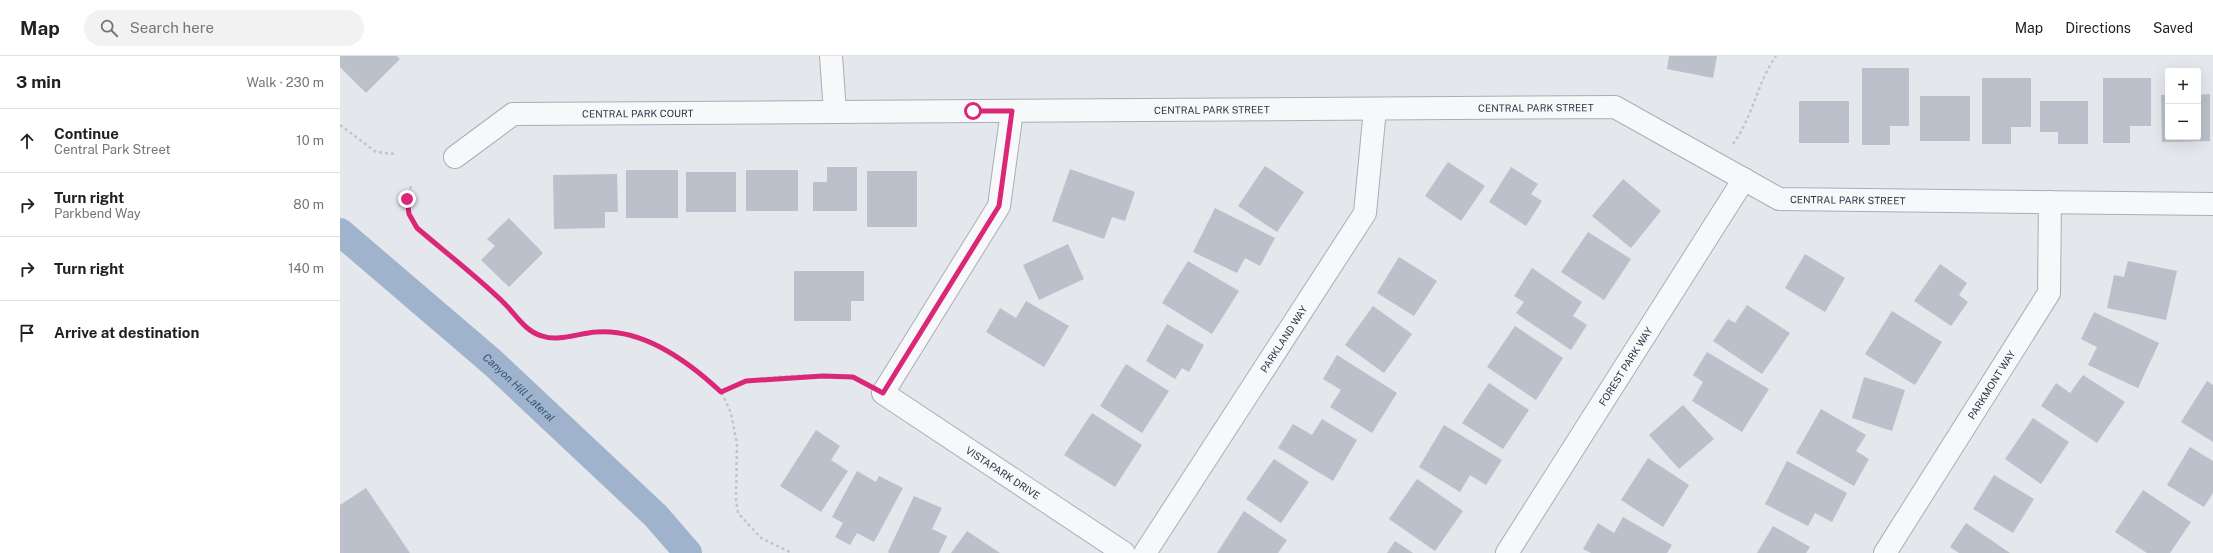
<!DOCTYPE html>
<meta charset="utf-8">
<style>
body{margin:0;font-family:"Public Sans",sans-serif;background:#f2f2f2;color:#202124}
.controls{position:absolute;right:12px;top:12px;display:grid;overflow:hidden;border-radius:4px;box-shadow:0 4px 16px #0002}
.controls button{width:36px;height:36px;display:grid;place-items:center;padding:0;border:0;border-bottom:1px solid #e0e0e0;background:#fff;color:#202124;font:20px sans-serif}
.stop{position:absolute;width:12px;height:12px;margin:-9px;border:3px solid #db2777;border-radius:50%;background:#fff}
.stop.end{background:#db2777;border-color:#fff;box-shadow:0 1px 4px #0008}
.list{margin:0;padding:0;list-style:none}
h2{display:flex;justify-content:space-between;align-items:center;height:52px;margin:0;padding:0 16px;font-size:17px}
h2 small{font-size:13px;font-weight:400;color:#757577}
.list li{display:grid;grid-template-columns:26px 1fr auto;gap:12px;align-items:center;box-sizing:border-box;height:64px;padding:0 16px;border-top:1px solid #e0e0e0}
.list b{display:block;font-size:15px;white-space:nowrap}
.list p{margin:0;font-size:13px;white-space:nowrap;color:#757577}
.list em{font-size:13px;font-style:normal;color:#757577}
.icon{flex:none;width:22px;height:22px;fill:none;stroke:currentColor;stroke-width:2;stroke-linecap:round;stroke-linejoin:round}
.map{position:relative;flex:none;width:1873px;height:497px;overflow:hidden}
header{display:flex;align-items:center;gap:24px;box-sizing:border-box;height:56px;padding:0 20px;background:#fff;border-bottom:1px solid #e0e0e0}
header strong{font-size:19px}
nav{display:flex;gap:22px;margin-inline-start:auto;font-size:14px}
.search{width:280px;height:36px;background:#f2f2f2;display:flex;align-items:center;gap:10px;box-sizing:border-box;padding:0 14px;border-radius:22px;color:#757577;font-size:15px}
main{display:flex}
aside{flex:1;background:#fff}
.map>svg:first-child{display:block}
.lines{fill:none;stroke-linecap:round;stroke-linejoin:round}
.canal{stroke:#9fb4cc;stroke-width:28}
.building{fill:#bbc0ca}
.minor-casing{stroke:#a9aeb7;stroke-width:24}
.path{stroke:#c2c5cb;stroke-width:2.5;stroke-dasharray:3 3;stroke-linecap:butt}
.minor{stroke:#f7f8fa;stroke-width:22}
.route{stroke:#db2777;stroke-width:5}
.labels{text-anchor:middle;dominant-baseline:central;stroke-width:3;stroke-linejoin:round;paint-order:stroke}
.street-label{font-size:10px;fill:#2b3445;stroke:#f4f6f9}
.water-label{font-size:11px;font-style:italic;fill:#34527a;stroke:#f4f6f9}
</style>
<header>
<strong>Map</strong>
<div class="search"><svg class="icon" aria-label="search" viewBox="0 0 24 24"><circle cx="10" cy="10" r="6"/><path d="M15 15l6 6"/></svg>Search here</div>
<nav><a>Map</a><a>Directions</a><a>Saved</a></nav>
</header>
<main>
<aside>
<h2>3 min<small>Walk · 230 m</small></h2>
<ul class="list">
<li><svg class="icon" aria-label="ahead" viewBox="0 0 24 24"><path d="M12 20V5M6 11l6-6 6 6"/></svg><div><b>Continue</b><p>Central Park Street</p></div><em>10 m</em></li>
<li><svg class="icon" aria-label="right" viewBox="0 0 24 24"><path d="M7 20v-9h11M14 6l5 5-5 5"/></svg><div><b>Turn right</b><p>Parkbend Way</p></div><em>80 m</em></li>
<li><svg class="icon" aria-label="right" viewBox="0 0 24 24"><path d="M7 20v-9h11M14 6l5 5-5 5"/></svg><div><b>Turn right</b></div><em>140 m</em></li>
<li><svg class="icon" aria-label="arrive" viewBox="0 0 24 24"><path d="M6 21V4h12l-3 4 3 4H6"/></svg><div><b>Arrive at destination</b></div></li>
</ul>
</aside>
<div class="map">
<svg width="1873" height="497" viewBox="0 0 1873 497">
<rect width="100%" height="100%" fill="#e4e7ec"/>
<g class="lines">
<!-- canal -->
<path class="canal" id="s1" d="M0,176L152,306L316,460L348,497"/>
</g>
<!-- building -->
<g class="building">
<polygon points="0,0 57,0 60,3 26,37 0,11"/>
<polygon points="1329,0 1377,0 1373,22 1327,13"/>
<polygon points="1522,12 1569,12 1569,70 1550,70 1550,89 1522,89"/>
<polygon points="1642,22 1691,22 1691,71 1671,71 1671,88 1642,88"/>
<polygon points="1763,22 1811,22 1811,70 1790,70 1790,87 1763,87"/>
<polygon points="1870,38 1870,85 1822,86 1821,39 1828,39 1828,81 1858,81 1858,39"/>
<rect x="1580" y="40" width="50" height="45"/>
<rect x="1459" y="45" width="50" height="42"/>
<polygon points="1700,45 1748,45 1748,88 1718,88 1718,76 1700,76"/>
<polygon points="1108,106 1145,130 1121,165 1085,140"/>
<polygon points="925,110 964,136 937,176 898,150"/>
<polygon points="487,111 517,111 517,155 473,155 473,126 487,126"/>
<polygon points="1171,111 1198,128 1191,138 1202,145 1186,170 1149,146"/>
<polygon points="730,113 795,136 785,165 772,161 764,183 712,165"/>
<rect x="286" y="114" width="52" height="48"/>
<rect x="406" y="114" width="52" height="41"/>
<rect x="527" y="115" width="50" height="56"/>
<rect x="346" y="116" width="50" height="40"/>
<polygon points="277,118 278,156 265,156 265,172 214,173 213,119"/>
<polygon points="1283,123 1321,155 1291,192 1252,160"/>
<polygon points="875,152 935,182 920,210 905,202 897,217 853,196"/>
<polygon points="169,162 203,197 169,231 141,204 155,190 147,183"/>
<polygon points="1248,176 1291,203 1264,244 1221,216"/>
<polygon points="728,188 744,223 699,244 683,209"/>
<polygon points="1465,198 1505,222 1485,256 1445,232"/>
<polygon points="1059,201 1097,225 1074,260 1037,237"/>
<polygon points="848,205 899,235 872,278 822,247"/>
<polygon points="1788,205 1837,215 1826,264 1767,252 1774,219 1784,221"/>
<polygon points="1600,208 1627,227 1619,239 1628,246 1611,270 1574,245"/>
<polygon points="1192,212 1242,246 1233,260 1247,269 1231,294 1176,257 1184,246 1174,240"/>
<polygon points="454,215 524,215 524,245 511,245 511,265 454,265"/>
<polygon points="686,245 729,270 704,311 646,276 660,252 676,262"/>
<polygon points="1407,249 1450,277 1422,318 1373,285 1388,263 1395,267"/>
<polygon points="1033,250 1072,278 1044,317 1005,289"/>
<polygon points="1552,255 1602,286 1575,329 1525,298"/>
<polygon points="1754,256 1819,287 1798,332 1748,309 1757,291 1741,283"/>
<polygon points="827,268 864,289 849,316 842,312 835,323 806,305"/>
<polygon points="1175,270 1223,302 1196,344 1147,311"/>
<polygon points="1367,296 1429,333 1402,376 1352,345 1363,326 1353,319"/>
<polygon points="997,299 1057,337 1032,377 990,351 1001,334 983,323"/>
<polygon points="786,308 829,335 802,377 760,350"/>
<polygon points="1743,319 1785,346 1757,387 1701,350 1716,327 1730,337"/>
<polygon points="1524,321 1565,334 1552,375 1512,362"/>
<polygon points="1867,325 1873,329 1873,386 1841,366"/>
<polygon points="1149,327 1189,354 1163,393 1122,367"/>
<polygon points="1343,349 1374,383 1339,413 1309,379"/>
<polygon points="1481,353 1526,379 1516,395 1529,403 1514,430 1456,397"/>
<polygon points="752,357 802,389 775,431 724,399"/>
<polygon points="1693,362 1729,386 1701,428 1665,403"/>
<polygon points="982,363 1017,384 993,425 938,392 953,368 972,379"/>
<polygon points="1104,369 1162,404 1146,429 1130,419 1120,436 1079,411"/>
<polygon points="476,374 500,390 491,404 508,415 481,456 440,430"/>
<polygon points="1850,391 1873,405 1873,437 1864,451 1827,429"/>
<polygon points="1308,402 1349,429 1323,471 1281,444"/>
<polygon points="934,403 969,426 941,467 906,443"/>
<polygon points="1447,405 1507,437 1492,466 1475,457 1468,470 1425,448"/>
<polygon points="517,415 536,426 539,420 563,432 534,486 517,477 510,489 495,481 503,467 492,461"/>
<polygon points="1654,419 1694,443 1673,477 1633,453"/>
<polygon points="1077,423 1123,455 1095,495 1049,463"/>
<polygon points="26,432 70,497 0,497 0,449"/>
<polygon points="1803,434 1851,466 1830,497 1807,497 1775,476"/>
<polygon points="574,440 602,452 592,473 607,480 599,497 549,497 548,496"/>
<polygon points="904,455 947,484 938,497 877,497"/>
<polygon points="1283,461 1332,489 1327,497 1251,497 1243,493 1258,467 1274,477"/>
<polygon points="1626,467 1670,497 1619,497 1610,491"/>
<polygon points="1433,470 1470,491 1466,497 1417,497"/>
<polygon points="627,475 660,497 611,497"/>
<polygon points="1055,485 1073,497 1047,497"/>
</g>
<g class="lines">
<defs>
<g id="minor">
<polyline points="491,0 495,56"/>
<path id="s2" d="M672,55L659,150L543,337L784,497"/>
<path id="s3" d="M115,101L173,58L1275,51L1439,143L1873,148"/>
<path id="s4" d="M805,497L1025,157L1035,53"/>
<path id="s5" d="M1167,497L1404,123"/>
<path id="s6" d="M1545,497L1709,237L1710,146"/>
</g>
</defs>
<!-- minor casing -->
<use href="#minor" class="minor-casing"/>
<!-- path -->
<g class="path">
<polyline points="0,69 36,96 56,98"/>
<path d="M1393,88C1413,61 1417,27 1436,0"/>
<path d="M71,130C66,147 69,157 77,172L162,245L192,276L212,282L257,276L280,277L307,284L363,319L381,335L391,357L397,388L396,444L398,457L421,482L452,497"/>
<path d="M381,335C389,332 398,327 407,325C430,320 501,315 521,325"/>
</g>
<!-- minor -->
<use href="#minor" class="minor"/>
</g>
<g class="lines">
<!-- route -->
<path class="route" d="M67,143L69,158L77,172C105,196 135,219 162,245C175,257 184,275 202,280C219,286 239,277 256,276C303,272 348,305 381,336L406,325L483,320L513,321L543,337L659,150L672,55H633"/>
</g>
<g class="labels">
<!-- street labels -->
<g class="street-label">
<text stroke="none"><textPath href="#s3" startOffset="1095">CENTRAL PARK STREET</textPath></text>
<text stroke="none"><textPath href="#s3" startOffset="771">CENTRAL PARK STREET</textPath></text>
<text stroke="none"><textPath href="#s3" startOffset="197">CENTRAL PARK COURT</textPath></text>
<text stroke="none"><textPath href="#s3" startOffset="1431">CENTRAL PARK STREET</textPath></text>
<text stroke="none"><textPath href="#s4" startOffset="255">PARKLAND WAY</textPath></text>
<text stroke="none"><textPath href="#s5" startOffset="221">FOREST PARK WAY</textPath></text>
<text stroke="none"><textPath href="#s6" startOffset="199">PARKMONT WAY</textPath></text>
<text stroke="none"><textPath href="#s2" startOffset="460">VISTAPARK DRIVE</textPath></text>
</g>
<!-- water labels -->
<g class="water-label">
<text stroke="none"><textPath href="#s1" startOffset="237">Canyon Hill Lateral</textPath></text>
</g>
</g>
</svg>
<div class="controls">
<button>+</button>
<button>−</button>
</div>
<div class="stop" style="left:633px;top:55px"></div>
<div class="stop end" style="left:67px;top:143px"></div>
</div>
</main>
